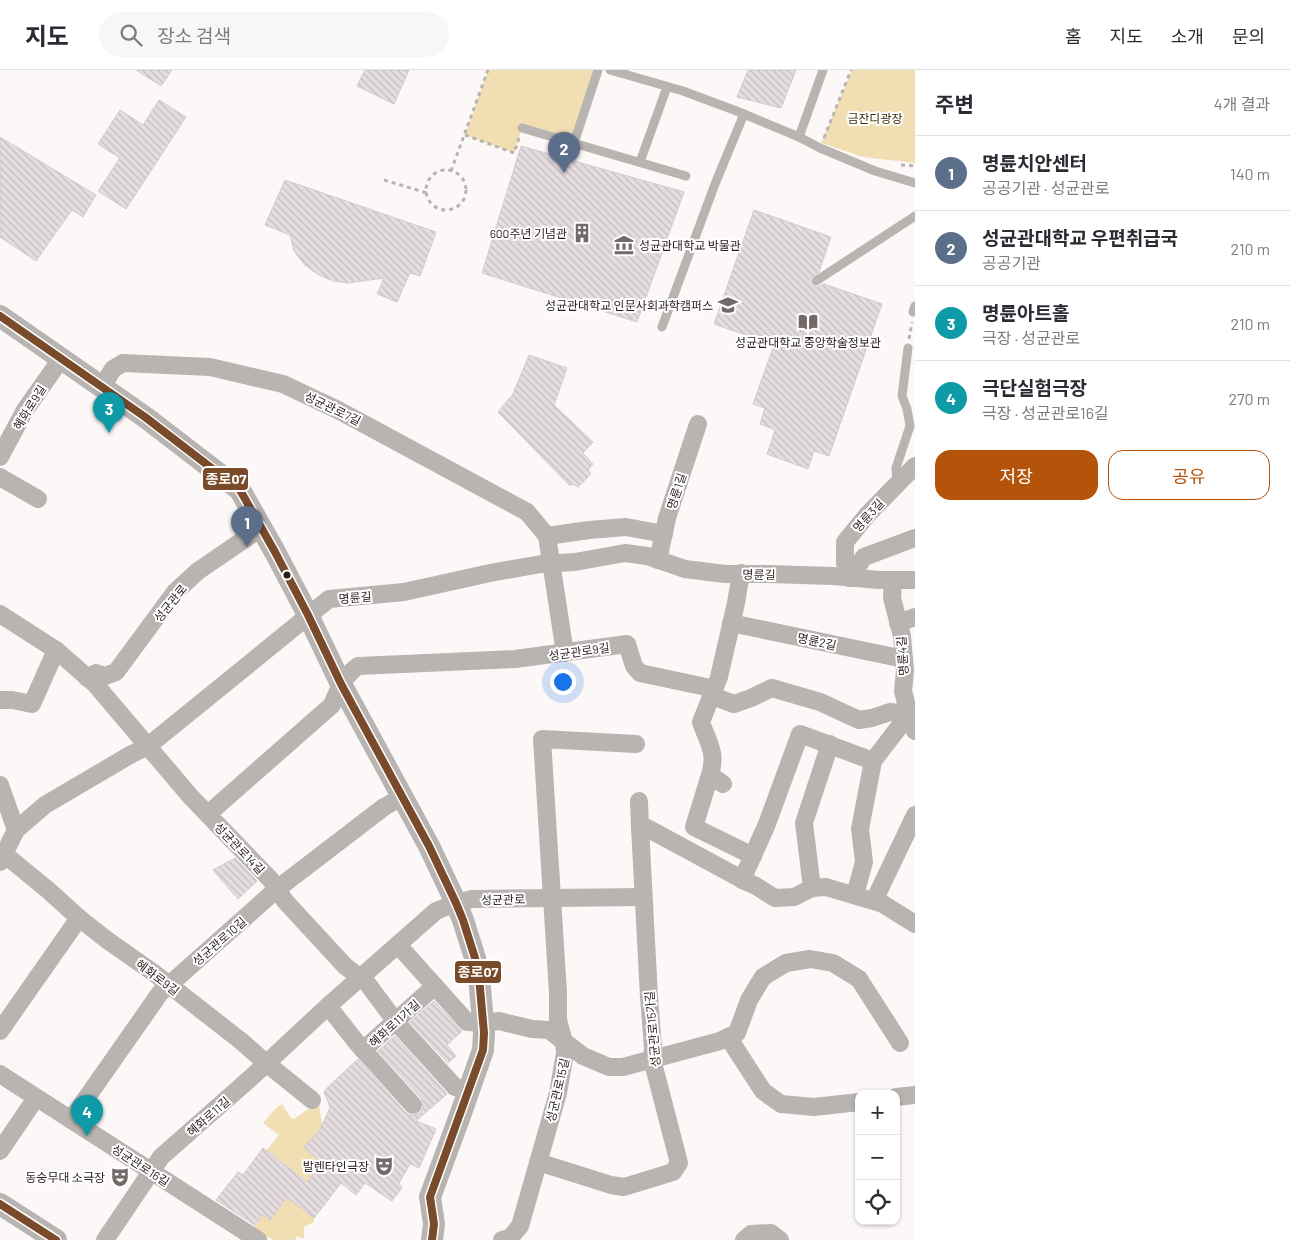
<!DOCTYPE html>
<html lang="ko">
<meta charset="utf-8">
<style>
body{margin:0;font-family:Barlow,"Noto Sans KR",sans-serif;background:#f7f7f7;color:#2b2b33}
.controls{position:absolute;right:15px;bottom:15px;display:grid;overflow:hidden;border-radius:10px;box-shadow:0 1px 4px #0004}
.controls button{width:45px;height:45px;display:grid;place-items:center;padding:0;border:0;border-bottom:1px solid #e1e1e2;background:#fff;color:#2b2b33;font:25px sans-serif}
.you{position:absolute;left:562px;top:611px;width:18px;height:18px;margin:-12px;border:4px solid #fff;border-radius:50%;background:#1a73e8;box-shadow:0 0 0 8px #1a73e833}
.badge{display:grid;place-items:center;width:32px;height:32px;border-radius:50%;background:#b45309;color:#fff;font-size:16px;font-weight:700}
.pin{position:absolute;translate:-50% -41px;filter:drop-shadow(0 1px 2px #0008)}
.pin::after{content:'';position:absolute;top:26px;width:18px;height:15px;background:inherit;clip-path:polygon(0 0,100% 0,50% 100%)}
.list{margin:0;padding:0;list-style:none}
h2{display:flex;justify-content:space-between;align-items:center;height:65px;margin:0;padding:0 20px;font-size:21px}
h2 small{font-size:16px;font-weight:400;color:#7c7c81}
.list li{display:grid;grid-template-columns:32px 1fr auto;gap:15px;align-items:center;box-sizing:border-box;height:75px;padding:0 20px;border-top:1px solid #e1e1e2}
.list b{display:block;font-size:19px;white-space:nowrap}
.list p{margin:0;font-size:16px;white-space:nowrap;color:#7c7c81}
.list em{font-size:16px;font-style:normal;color:#7c7c81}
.actions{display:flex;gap:10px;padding:15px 20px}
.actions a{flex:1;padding:11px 0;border:1px solid #b45309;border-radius:15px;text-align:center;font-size:18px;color:#b45309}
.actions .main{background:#b45309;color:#fff}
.icon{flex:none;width:28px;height:28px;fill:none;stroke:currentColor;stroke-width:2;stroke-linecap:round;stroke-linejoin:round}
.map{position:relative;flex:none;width:915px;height:1170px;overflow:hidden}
header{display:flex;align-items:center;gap:30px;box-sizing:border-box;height:70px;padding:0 25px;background:#fff;border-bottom:1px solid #e1e1e2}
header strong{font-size:24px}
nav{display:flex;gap:28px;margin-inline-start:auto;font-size:18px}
.search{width:350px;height:45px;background:#f7f7f7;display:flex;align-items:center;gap:12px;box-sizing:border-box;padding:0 18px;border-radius:28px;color:#7c7c81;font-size:19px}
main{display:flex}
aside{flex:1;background:#fff}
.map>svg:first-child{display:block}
.green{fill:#f1deb2}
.building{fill:url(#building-back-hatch);stroke:#d2cbcd}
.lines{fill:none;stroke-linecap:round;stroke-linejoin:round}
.path{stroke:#b8b4b3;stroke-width:3;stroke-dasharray:4 4;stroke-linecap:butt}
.service{stroke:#b8b4b1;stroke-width:9}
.minor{stroke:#b8b4b1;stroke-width:18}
.tertiary{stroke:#b8b4b1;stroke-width:22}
.bus-1-casing{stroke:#fff;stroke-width:11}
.bus-1{stroke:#7a4b2a;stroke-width:8}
.bus-dot{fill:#281c1c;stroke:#fff;stroke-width:2}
.labels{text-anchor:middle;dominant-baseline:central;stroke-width:4;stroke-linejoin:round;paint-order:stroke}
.park-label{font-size:12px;fill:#3b2d01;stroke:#fff}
.poi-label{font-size:12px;fill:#281c1c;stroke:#fff;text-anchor:end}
.street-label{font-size:12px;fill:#281c1c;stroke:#fff}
.line-badge{stroke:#fff;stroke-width:2}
.badge-label{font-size:14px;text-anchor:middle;font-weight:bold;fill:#fff}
</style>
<header>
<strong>지도</strong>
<div class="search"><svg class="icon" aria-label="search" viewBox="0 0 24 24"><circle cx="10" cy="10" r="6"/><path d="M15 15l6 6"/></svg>장소 검색</div>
<nav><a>홈</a><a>지도</a><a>소개</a><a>문의</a></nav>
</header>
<main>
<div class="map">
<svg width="915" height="1170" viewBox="0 0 915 1170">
<defs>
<pattern id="building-back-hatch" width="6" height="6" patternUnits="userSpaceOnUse" patternTransform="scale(1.25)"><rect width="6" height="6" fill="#e5dddf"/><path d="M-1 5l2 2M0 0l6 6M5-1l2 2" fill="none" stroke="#c4bdbf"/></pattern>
</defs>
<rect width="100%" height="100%" fill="#fdf8f8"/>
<!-- green -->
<g class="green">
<polygon points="488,0 598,0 574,73 522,58 514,83 465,65"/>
<polygon points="852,0 915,0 915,93 863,87 821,73"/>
<polygon points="317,1033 319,1034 322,1055 322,1093 307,1111 266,1081 279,1065 263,1053 275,1039 282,1034 291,1048 294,1049"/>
<polygon points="287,1127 314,1148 314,1152 304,1157 304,1169 297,1166 295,1170 274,1170 252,1160 263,1145 270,1150"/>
</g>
<!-- building -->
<g class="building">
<polygon points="136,0 172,0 161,16"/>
<polygon points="365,0 409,0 394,34 357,16"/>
<polygon points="748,0 796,0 781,38 737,27"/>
<polygon points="159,30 186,47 126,139 98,121 120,88 98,74 120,40 143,55"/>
<polygon points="0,67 96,125 83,147 72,140 36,191 0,167"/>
<polygon points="521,76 684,122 637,252 482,203"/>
<polygon points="285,110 436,162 420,206 410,203 397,232 377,224 384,208 348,213 333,211 317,204 304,194 294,181 290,165 265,155"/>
<polygon points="754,140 831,167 819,202 810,209 810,212 813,216 817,217 824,214 882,234 829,386 814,381 808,399 767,384 775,360 760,354 765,338 753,334 774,275 714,254"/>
<polygon points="529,285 567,298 554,335 593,372 583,383 593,394 588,400 591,404 578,417 573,414 570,416 498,342 513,324"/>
<polygon points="235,788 257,811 238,829 213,800"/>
<polygon points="434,931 462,961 447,975 456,986 448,993 410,952"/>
<polygon points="395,966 447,1024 416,1051 436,1059 419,1098 410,1094 399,1113 402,1118 392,1131 365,1113 356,1125 341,1113 314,1148 287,1127 270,1150 263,1145 255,1155 216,1130 238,1102 243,1105 263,1078 307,1112 322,1093 304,1077 320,1060 330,1037 324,1022 327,1018 358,989 405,1042 409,1045 415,1045 420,1043 423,1038 423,1032 421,1028 378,981"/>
</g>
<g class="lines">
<!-- path -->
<g class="path">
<polyline points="465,65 514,83 519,68"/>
<polyline points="824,68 851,0"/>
<polyline points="901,95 915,96"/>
<circle cx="446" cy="120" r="20"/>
<polyline points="451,101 488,0"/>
<polyline points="384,110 427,123"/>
<polyline points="909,269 912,252"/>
</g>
<!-- service -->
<g class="service">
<polyline points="610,0 683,21 734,40 799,67 823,0"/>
<polyline points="522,58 686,106"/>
<polyline points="799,67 820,78 875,101 915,113"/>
<polyline points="574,73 598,0"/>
<polyline points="640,92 667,17"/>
<polyline points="816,211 915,146"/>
<polyline points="913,242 915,236"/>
<polyline points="662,257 715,114 744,44"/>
<polyline points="897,414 896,398 910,356 907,339 902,326 908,278"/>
</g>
<!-- minor -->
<g class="minor">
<polyline points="102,317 113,299 123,293 210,297 283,314 338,340 527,442 547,466 565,583"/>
<polyline points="0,387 25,340 61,289"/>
<polyline points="0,407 38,429"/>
<polyline points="547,466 589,460 626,457 664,464"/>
<polyline points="658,490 667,448 698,354"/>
<polyline points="850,508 845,493 845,472 868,444 915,396"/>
<polyline points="850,508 864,487 915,468"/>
<polyline points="893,510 892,528 902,566 905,601 903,621 912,656 915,661"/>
<polyline points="0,544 56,580 95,614 190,726 270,809 285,831 345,896 367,913 396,952 455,1017 469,1020"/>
<polyline points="731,553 904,589"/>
<polyline points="898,553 915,547"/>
<polyline points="87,608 96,603 105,606 116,602 175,522 198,501 261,458"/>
<polyline points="0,630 12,630 32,634 56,580"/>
<polyline points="710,705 694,757 753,786"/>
<path d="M723,714L710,705C717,682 708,673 701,652L719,607L736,533L741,503"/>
<polyline points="0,715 16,760"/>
<path d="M208,744L332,635C338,620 344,606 358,596L515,589L627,574L634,596L640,603L706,617L718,628L734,634L751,628L772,618L820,632L859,650L872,648L890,642L909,644"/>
<polyline points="640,757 647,758 747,812 756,816 775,828 794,827 812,818 826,817 883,834 915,854"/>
<polyline points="4,784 48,820 79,848 107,870 154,903 241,971 266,993 312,1030"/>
<polyline points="0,792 16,760 45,735 130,685 148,676 329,529 404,522 490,503 541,494 575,492 625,483 647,486 685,499 725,504 769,504 833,506 879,510 915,510"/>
<polyline points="742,810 767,754 800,664 873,691"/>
<polyline points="812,818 804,753 830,674"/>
<polyline points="855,825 864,792 860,759 873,691 909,644"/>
<polyline points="874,831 915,745"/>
<polyline points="398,875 467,952 483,953 499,951 532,959 549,960 583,986 609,997 623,997 720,971 737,963 749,930 763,907 786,893 810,889 833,893 859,909 900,973"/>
<polyline points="328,936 357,973 413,1035"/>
<polyline points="0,961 79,848"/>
<polyline points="728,967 763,1021 781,1034 814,1037 859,1032"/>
<polyline points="363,980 435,916"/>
<polyline points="0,1004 258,1170"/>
<polyline points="896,1027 915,1025"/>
<polyline points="71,1050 160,923 277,819 384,737 402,727"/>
<polyline points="0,1081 36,1028"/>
<polyline points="538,1092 611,1115 624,1117 673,1102 679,1093 652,989 653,978 649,927 640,757 639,731"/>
<polyline points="105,1170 161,1087 254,1005 328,936 436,841 456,833 472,829 643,827"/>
<polyline points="502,1170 510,1168 520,1156 558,1023 565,983 564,972 558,950 558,923 542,669 636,674"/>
<polyline points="744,1170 751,1164 771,1163 780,1170"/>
</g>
<!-- tertiary -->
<g class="tertiary">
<polyline points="0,246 145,347 240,420 275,482 308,545 341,614 429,776 456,833 463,850 475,888 479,907 484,963 483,980 461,1043 430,1127 434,1154 432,1170"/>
<polyline points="0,1134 56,1170"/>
</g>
<defs>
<g id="bus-1">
<polyline points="0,246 145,347 240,420 275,482 308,545 341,614 429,776 456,833 463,850 475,888 479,907 484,963 483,980 430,1127 434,1154 432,1170"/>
<polyline points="0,1134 56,1170"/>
</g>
</defs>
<!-- bus-1 casing -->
<use href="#bus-1" class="bus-1-casing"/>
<!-- bus-1 -->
<use href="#bus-1" class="bus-1"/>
</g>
<!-- icons -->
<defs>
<symbol id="building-bare" viewBox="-9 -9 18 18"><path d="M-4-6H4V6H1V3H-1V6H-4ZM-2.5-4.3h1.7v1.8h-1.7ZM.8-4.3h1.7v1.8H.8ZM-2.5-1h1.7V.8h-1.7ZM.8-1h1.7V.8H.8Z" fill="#736969" stroke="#fff" stroke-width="2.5" paint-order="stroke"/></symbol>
<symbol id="museum-bare" viewBox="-9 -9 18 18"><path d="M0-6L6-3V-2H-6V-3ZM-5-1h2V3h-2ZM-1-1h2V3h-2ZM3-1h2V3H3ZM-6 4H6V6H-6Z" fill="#736969" stroke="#fff" stroke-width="2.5" paint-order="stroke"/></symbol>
<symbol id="university-bare" viewBox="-9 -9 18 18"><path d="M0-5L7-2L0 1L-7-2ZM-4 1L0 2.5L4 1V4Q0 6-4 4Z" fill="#736969" stroke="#fff" stroke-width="2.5" paint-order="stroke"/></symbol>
<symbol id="library-bare" viewBox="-9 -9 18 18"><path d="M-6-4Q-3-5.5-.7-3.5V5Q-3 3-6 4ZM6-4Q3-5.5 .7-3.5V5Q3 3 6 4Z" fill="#736969" stroke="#fff" stroke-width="2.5" paint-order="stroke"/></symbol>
<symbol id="theatre-bare" viewBox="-9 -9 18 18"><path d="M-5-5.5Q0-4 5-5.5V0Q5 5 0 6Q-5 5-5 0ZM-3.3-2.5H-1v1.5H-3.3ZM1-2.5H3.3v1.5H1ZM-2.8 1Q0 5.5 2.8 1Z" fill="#736969" stroke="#fff" stroke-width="2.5" paint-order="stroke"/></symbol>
</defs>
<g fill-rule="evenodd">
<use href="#building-bare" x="568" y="149" width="28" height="28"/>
<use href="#museum-bare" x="610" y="161" width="28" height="28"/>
<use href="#university-bare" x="714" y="221" width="28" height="28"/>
<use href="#library-bare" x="794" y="238" width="28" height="28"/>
<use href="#theatre-bare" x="370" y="1082" width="28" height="28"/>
<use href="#theatre-bare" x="106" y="1093" width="28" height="28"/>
</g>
<!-- markers -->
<circle class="bus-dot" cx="287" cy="505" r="4.5"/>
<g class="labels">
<!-- park labels -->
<g class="park-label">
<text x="875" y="48">금잔디광장</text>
</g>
<!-- poi labels -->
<g class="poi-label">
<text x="567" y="163">600주년 기념관</text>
<text x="639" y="175" text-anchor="start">성균관대학교 박물관</text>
<text x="713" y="235">성균관대학교 인문사회과학캠퍼스</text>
<text x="808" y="272" text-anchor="middle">성균관대학교 중앙학술정보관</text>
<text x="369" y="1096">발렌타인극장</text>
<text x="105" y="1107">동숭무대 소극장</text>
</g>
<!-- street labels -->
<g class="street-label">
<text transform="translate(29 337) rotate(-58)">혜화로9길</text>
<text transform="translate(333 338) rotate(26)">성균관로7길</text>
<text transform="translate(676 421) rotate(-72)">명륜1길</text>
<text transform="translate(868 445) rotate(-48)">명륜3길</text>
<text transform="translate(759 504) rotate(1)">명륜길</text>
<text transform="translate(355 527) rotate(-5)">명륜길</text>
<text transform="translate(170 533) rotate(-51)">성균관로</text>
<text transform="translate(817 571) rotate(12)">명륜2길</text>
<text transform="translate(579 581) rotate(-8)">성균관로9길</text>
<text transform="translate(902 586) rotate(-94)">명륜4길</text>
<text transform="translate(240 778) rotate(46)">성균관로14길</text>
<text transform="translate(503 829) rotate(-1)">성균관로</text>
<text transform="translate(219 871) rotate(-41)">성균관로10길</text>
<text transform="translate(158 907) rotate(37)">혜화로9길</text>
<text transform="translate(394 953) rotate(-42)">혜화로11가길</text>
<text transform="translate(652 959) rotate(-95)">성균관로15가길</text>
<text transform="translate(557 1020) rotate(-77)">성균관로15길</text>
<text transform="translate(208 1046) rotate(-41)">혜화로11길</text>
<text transform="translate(141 1095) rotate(33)">성균관로16길</text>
</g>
</g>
<g class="line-badge">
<rect x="202" y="397" width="47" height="24" rx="5" fill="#7a4b2a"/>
<rect x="454" y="890" width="48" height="24" rx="5" fill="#7a4b2a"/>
</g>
<g class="badge-label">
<text x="226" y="414">종로07</text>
<text x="478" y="907">종로07</text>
</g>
</svg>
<div class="controls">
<button>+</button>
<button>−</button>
<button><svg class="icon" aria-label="locate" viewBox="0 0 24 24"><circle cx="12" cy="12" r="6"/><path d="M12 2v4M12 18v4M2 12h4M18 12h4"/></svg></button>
</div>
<div class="you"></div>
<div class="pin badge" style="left:247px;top:477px;background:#5c6f8a">1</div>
<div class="pin badge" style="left:564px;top:103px;background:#5c6f8a">2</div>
<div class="pin badge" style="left:109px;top:363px;background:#0f9aa8">3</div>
<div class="pin badge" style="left:87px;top:1066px;background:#0f9aa8">4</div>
</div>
<aside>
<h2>주변<small>4개 결과</small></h2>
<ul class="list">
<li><span class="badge" style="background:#5c6f8a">1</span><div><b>명륜치안센터</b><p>공공기관 · 성균관로</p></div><em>140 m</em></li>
<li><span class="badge" style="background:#5c6f8a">2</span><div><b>성균관대학교 우편취급국</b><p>공공기관</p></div><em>210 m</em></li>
<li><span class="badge" style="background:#0f9aa8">3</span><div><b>명륜아트홀</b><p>극장 · 성균관로</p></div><em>210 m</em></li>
<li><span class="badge" style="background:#0f9aa8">4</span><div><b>극단실험극장</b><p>극장 · 성균관로16길</p></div><em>270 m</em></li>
</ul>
<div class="actions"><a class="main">저장</a><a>공유</a></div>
</aside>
</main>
